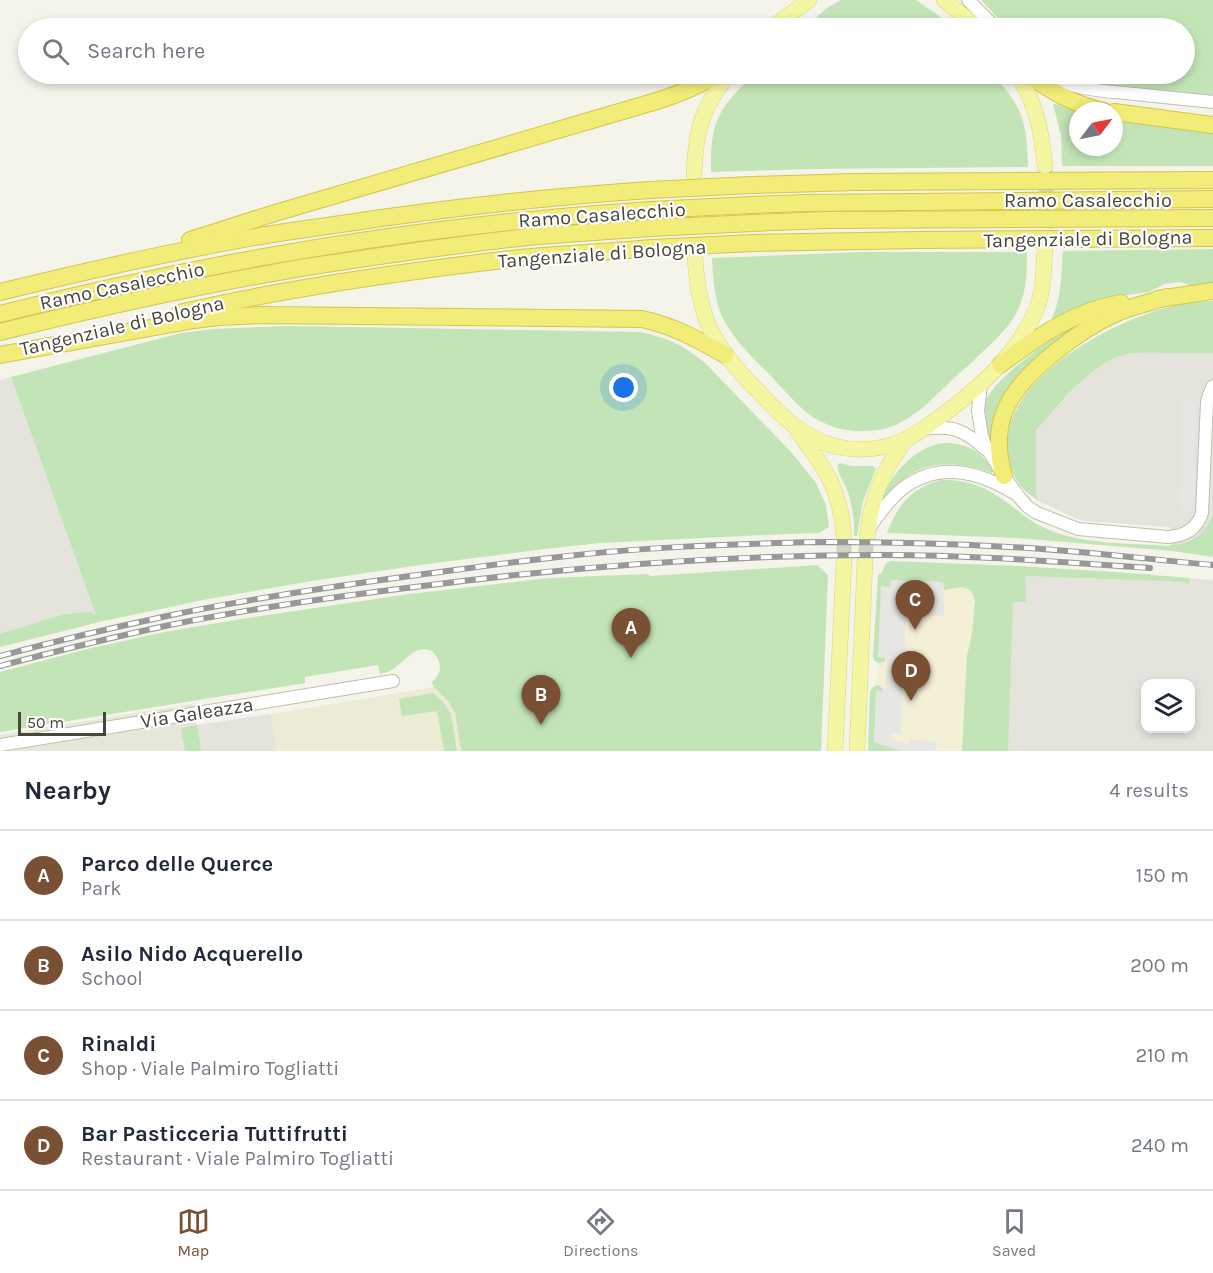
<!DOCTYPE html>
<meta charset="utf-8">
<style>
body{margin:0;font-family:Karla,sans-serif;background:#f2f2f3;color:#1f2937}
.controls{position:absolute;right:18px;bottom:18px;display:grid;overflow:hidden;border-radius:12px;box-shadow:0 3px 9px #0003}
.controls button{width:54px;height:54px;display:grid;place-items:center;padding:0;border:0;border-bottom:2px solid #e0e1e3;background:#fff;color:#1f2937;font:30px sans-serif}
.compass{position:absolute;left:1069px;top:102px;width:54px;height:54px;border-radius:50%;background:#fff;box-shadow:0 3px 9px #0003;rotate:58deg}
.scale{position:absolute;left:18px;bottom:15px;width:88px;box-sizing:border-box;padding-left:6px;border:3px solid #484639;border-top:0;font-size:16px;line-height:21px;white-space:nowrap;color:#484639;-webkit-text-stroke:4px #fff;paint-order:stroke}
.you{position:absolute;left:624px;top:388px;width:21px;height:21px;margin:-15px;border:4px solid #fff;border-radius:50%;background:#1a73e8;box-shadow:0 0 0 9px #1a73e833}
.badge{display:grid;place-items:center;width:39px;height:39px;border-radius:50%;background:#795033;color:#fff;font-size:20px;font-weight:700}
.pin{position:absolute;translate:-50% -50px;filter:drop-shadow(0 2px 3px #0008)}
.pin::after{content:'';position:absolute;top:32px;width:21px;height:18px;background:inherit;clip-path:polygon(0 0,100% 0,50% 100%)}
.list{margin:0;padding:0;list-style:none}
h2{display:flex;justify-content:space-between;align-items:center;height:78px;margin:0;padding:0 24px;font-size:26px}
h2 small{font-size:20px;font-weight:400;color:#747a83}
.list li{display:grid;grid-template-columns:39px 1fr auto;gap:18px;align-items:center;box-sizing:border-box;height:90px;padding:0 24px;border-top:2px solid #e0e1e3}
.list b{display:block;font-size:22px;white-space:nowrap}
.list p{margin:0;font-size:20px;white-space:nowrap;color:#747a83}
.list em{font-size:20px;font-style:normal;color:#747a83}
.icon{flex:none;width:33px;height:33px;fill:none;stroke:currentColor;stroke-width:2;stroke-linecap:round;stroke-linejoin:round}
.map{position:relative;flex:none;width:1213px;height:751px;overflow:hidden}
.search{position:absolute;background:#fff;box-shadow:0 3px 9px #0003;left:18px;right:18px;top:18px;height:66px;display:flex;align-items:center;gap:15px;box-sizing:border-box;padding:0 21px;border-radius:33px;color:#747a83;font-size:22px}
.sheet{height:438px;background:#fff}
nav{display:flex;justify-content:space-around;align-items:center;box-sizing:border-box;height:84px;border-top:2px solid #e0e1e3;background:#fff;font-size:16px;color:#747a83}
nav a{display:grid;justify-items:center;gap:3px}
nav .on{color:#795033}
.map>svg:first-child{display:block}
.residential{fill:#e7e7d9}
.commercial{fill:#f4f0d8}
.industrial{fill:#e4e3dc;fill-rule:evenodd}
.education{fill:#ececd6}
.green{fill:#c3e4b7}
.parking{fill:#e6e6e2}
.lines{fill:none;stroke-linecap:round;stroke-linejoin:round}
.major-tunnel{stroke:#d2d1c7;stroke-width:15;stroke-dasharray:15 8;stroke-linecap:butt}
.minor-casing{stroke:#bfbeae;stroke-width:14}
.major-casing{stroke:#dad972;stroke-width:16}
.highway-casing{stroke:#d1c648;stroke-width:18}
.minor{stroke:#fff;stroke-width:12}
.major{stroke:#f5f6a2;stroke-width:15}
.highway{stroke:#f2ed78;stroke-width:16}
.rail-casing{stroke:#989898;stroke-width:6}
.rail{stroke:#fff;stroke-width:4;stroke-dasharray:11;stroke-linecap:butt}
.highway-bridge-casing{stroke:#d1c648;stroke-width:18;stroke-linecap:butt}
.highway-bridge{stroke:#f2ed78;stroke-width:16}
.labels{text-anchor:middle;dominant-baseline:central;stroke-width:4.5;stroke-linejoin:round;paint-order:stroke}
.street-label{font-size:20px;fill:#484639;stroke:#fff}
</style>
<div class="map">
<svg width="1213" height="751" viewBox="0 0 1213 751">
<rect width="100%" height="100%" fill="#f4f4eb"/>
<!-- residential -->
<polygon class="residential" points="193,704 201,751 0,751 0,735"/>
<!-- commercial -->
<polygon class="commercial" points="979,583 964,751 901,751 874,742 881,586"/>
<!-- industrial -->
<g class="industrial">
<polygon points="1139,353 1213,353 1213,549 1170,546 1170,527 1086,521 1077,519 1041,502 1036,496 1036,430 1086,376 1096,368 1111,359 1123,355"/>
<polygon points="11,377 99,622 0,647 0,380"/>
<path d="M1025,576L1184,582L1189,584V578L1213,580V751H964L979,583ZM1146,684H1190V728H1146Z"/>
<polygon points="271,714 277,751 201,751 197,725"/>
</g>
<!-- education -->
<polygon class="education" points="435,687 448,701 455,713 461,751 277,751 271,714"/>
<!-- green -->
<g class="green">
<polygon points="841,0 916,0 938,15 950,28 804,28 827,8"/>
<polygon points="981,0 1213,0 1213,98 1106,87 1066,74 1184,74 1184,28 1007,28"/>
<path d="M755,74H992C1023,106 1027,123 1028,167L814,169L711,172C710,121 718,108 755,74Z"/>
<polygon points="1053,104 1056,104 1078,113 1078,147 1114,147 1114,119 1213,132 1213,166 1062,166 1061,135"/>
<path d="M1213,249V283L1192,286L1181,282L1164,284L1149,292L1106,298L1088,303L1066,312L1055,319H1053L1052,318C1062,296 1061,274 1063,251Z"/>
<path d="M863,252H1027C1027,269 1027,285 1021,302C1013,327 990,344 972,362C956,376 940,391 925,406C916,413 908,419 898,424C870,436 835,433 810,415C795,404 782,387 768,373C750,355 730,336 720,312C714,295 713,276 712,258Z"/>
<path d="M1213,301V353C1196,353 1179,353 1161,353C1149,353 1136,352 1124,355C1091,362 1059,406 1036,430V496L1041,502C1020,490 1012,478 1008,455C996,379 1120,316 1181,304C1191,302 1202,302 1213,301Z"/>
<path d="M288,326L639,332C665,336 685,346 705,363L791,452L816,483L826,505L829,527L819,533L786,534L600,543L545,549L427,564L312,581L208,599L99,622L0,647V634L65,614L89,612L96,615L11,377L181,333L212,329Z"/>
<path d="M1075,326L1076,327L1003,397C994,413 992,428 992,445C987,433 981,418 984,405C989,382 1053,336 1075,326Z"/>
<path d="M942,443C964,442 983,451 993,471L992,473C946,457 912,461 882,502H880C890,476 913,448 942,443Z"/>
<path d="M840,463L852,466H873L876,469L863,501L857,536H854C855,522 852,506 848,492C845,483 836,473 838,464Z"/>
<path d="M942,480C966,479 986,487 1005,501C1019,511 1031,523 1047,529C1084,545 1130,543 1169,546L1170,545C1190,545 1207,534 1213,514V557L1173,551L1017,538L887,533C898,505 911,487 942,480Z"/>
<polygon points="891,561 1018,566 1130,573 1189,578 1189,584 1184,582 1025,576 1026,602 1013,602 1008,751 962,751 967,656 972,633 975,600 971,591 966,588 961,587 944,590 943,582 891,581 879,657 886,658 884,662 879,663 875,661 873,657 878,574 881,574 886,563"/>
<path d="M817,565L828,575L821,751H461L455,713L448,701L435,688H434L432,682C443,672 442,662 432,651C410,642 403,671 380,674L378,665L305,677V683L0,732V672L87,649L164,632L247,618L409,594L549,578L646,574L651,576Z"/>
<polygon points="878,685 881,687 884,692 877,691 874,742 901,751 868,751 870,691 873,687"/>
<polygon points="433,693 444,703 451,714 457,751 444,751 437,711 402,716 399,699"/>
<polygon points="197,725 201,751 185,751 181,728"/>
</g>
<!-- parking -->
<g class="parking">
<polygon points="1181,400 1196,402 1194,502 1190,512 1178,511"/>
<polygon points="891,580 943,582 944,616 906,615 901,733 892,734 892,737 895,740 909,744 910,740 935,741 937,744 935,751 901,751 874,742 876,691 885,691 887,658 878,657 881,586 890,587"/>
</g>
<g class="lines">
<!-- major-tunnel -->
<g class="major-tunnel">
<polyline points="1045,251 1047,210 1045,170"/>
<polyline points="844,560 844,536"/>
<polyline points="865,560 867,536"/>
</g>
<defs>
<g id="minor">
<polyline points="968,0 996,28"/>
<path d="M1045,74C1071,90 1105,91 1135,94C1161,97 1187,99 1213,102"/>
<path d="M981,384L978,411L982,436L985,445L1004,476L1019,497L1028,507L1037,513L1078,529L1168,537C1184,536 1197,529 1202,513L1207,402L1209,395L1213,386"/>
<path d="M924,429C952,425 965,430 985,449"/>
<path d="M869,528C879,515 888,500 902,489C938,461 978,471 1014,493"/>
<polyline points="0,745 393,681"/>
</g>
<g id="major">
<polyline points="944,0 978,28"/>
<polyline points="772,28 809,0"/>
<path d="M1017,74C1036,102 1042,133 1045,166"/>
<path d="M694,173C696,130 701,108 729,74"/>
<path d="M695,258C699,320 713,346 757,390C779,413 802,438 834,446C854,451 877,450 897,443C912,438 926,427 940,417C978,389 1017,355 1036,310C1044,292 1043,271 1045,251"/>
<path d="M798,432C826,469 840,489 844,536"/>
<path d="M867,536C869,527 869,517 872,508C878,482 891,459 906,439"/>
<polyline points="835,751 844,560"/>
<polyline points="857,751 865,560"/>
</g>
<g id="highway">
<path d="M1027,74C1051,91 1074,105 1104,111"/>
<polyline points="1114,112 1213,125"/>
<polyline points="751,185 855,182 1213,180"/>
<polyline points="751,205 806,203 1213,199"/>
<polyline points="752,223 826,220 1213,218"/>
<path d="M190,240L275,213L660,100C680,93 699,86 717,74"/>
<polyline points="753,243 919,240 1213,238"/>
<path d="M0,292C82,272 165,253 249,238C277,233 305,229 334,225C439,209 544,197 650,190"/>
<polyline points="1158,299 1213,291"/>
<path d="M179,313C291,287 406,271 520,258C564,254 608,252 652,248"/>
<path d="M0,314C213,260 431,224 650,210"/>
<path d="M0,332C102,307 204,284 307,267C384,255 461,244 537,236C575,233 613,231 651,228"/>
<path d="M0,355L194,320L218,317L261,315L642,319C674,326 697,339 725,355"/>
<path d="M1000,365C1037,337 1074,311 1121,303"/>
<path d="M1004,476C998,455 996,434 1004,413C1018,374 1082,328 1119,312C1134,306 1151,302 1167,297"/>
</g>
</defs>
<!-- minor casing -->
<use href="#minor" class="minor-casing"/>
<!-- major casing -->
<use href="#major" class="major-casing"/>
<!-- highway casing -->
<use href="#highway" class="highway-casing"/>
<!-- minor -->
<use href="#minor" class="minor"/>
<!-- major -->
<use href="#major" class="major"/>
<!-- highway -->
<use href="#highway" class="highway"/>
<defs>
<g id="rail">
<path d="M0,656C56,641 111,628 167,616C247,599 329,587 410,576C457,570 503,563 550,558C640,547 730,544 820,542C894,542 968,544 1042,549C1099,553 1156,560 1213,565"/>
<path d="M0,666C57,651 113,637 170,625C254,608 339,596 423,586C576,566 729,555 883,555C972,555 1061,562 1150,568"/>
</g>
</defs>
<!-- rail casing -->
<use href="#rail" class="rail-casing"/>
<!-- rail -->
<use href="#rail" class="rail"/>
<defs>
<g id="highway-bridge">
<polyline points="650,190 751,185"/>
<polyline points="650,210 751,205"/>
<polyline points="651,228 752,223"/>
<polyline points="652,248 753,243"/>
</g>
</defs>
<!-- highway-bridge casing -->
<use href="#highway-bridge" class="highway-bridge-casing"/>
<!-- highway-bridge -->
<use href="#highway-bridge" class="highway-bridge"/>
</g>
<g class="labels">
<!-- street labels -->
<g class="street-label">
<text x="1088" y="200">Ramo Casalecchio</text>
<text transform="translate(602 215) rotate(-4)">Ramo Casalecchio</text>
<text transform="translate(1088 239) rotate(-1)">Tangenziale di Bologna</text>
<text transform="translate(602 254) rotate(-4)">Tangenziale di Bologna</text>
<text transform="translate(122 286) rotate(-12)">Ramo Casalecchio</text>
<text transform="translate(122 326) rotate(-13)">Tangenziale di Bologna</text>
<text transform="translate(197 713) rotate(-9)">Via Galeazza</text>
</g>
</g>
</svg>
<div class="controls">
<button><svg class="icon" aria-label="layers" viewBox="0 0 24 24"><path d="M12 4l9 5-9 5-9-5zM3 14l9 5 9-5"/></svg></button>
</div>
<svg class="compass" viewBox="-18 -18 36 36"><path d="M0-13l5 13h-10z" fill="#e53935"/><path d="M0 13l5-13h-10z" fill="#747a83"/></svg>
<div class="scale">50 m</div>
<div class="you"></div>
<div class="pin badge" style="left:631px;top:658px">A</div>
<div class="pin badge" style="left:541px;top:725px">B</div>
<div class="pin badge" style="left:915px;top:630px">C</div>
<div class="pin badge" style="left:911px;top:701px">D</div>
<div class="search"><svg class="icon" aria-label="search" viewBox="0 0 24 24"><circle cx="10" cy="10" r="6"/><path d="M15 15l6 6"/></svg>Search here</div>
</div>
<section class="sheet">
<h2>Nearby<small>4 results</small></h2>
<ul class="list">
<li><span class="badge">A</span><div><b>Parco delle Querce</b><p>Park</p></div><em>150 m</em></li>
<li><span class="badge">B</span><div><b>Asilo Nido Acquerello</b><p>School</p></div><em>200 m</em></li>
<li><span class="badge">C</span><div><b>Rinaldi</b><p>Shop · Viale Palmiro Togliatti</p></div><em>210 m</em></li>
<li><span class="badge">D</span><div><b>Bar Pasticceria Tuttifrutti</b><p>Restaurant · Viale Palmiro Togliatti</p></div><em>240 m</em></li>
</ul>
</section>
<nav>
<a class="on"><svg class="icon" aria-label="map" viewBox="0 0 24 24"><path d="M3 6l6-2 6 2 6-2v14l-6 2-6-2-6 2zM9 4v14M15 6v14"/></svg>Map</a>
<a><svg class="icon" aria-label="directions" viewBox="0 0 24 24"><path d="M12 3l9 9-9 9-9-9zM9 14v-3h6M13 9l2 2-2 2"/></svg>Directions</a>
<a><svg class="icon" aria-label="saved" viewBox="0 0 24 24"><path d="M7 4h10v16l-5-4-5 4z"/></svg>Saved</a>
</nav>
